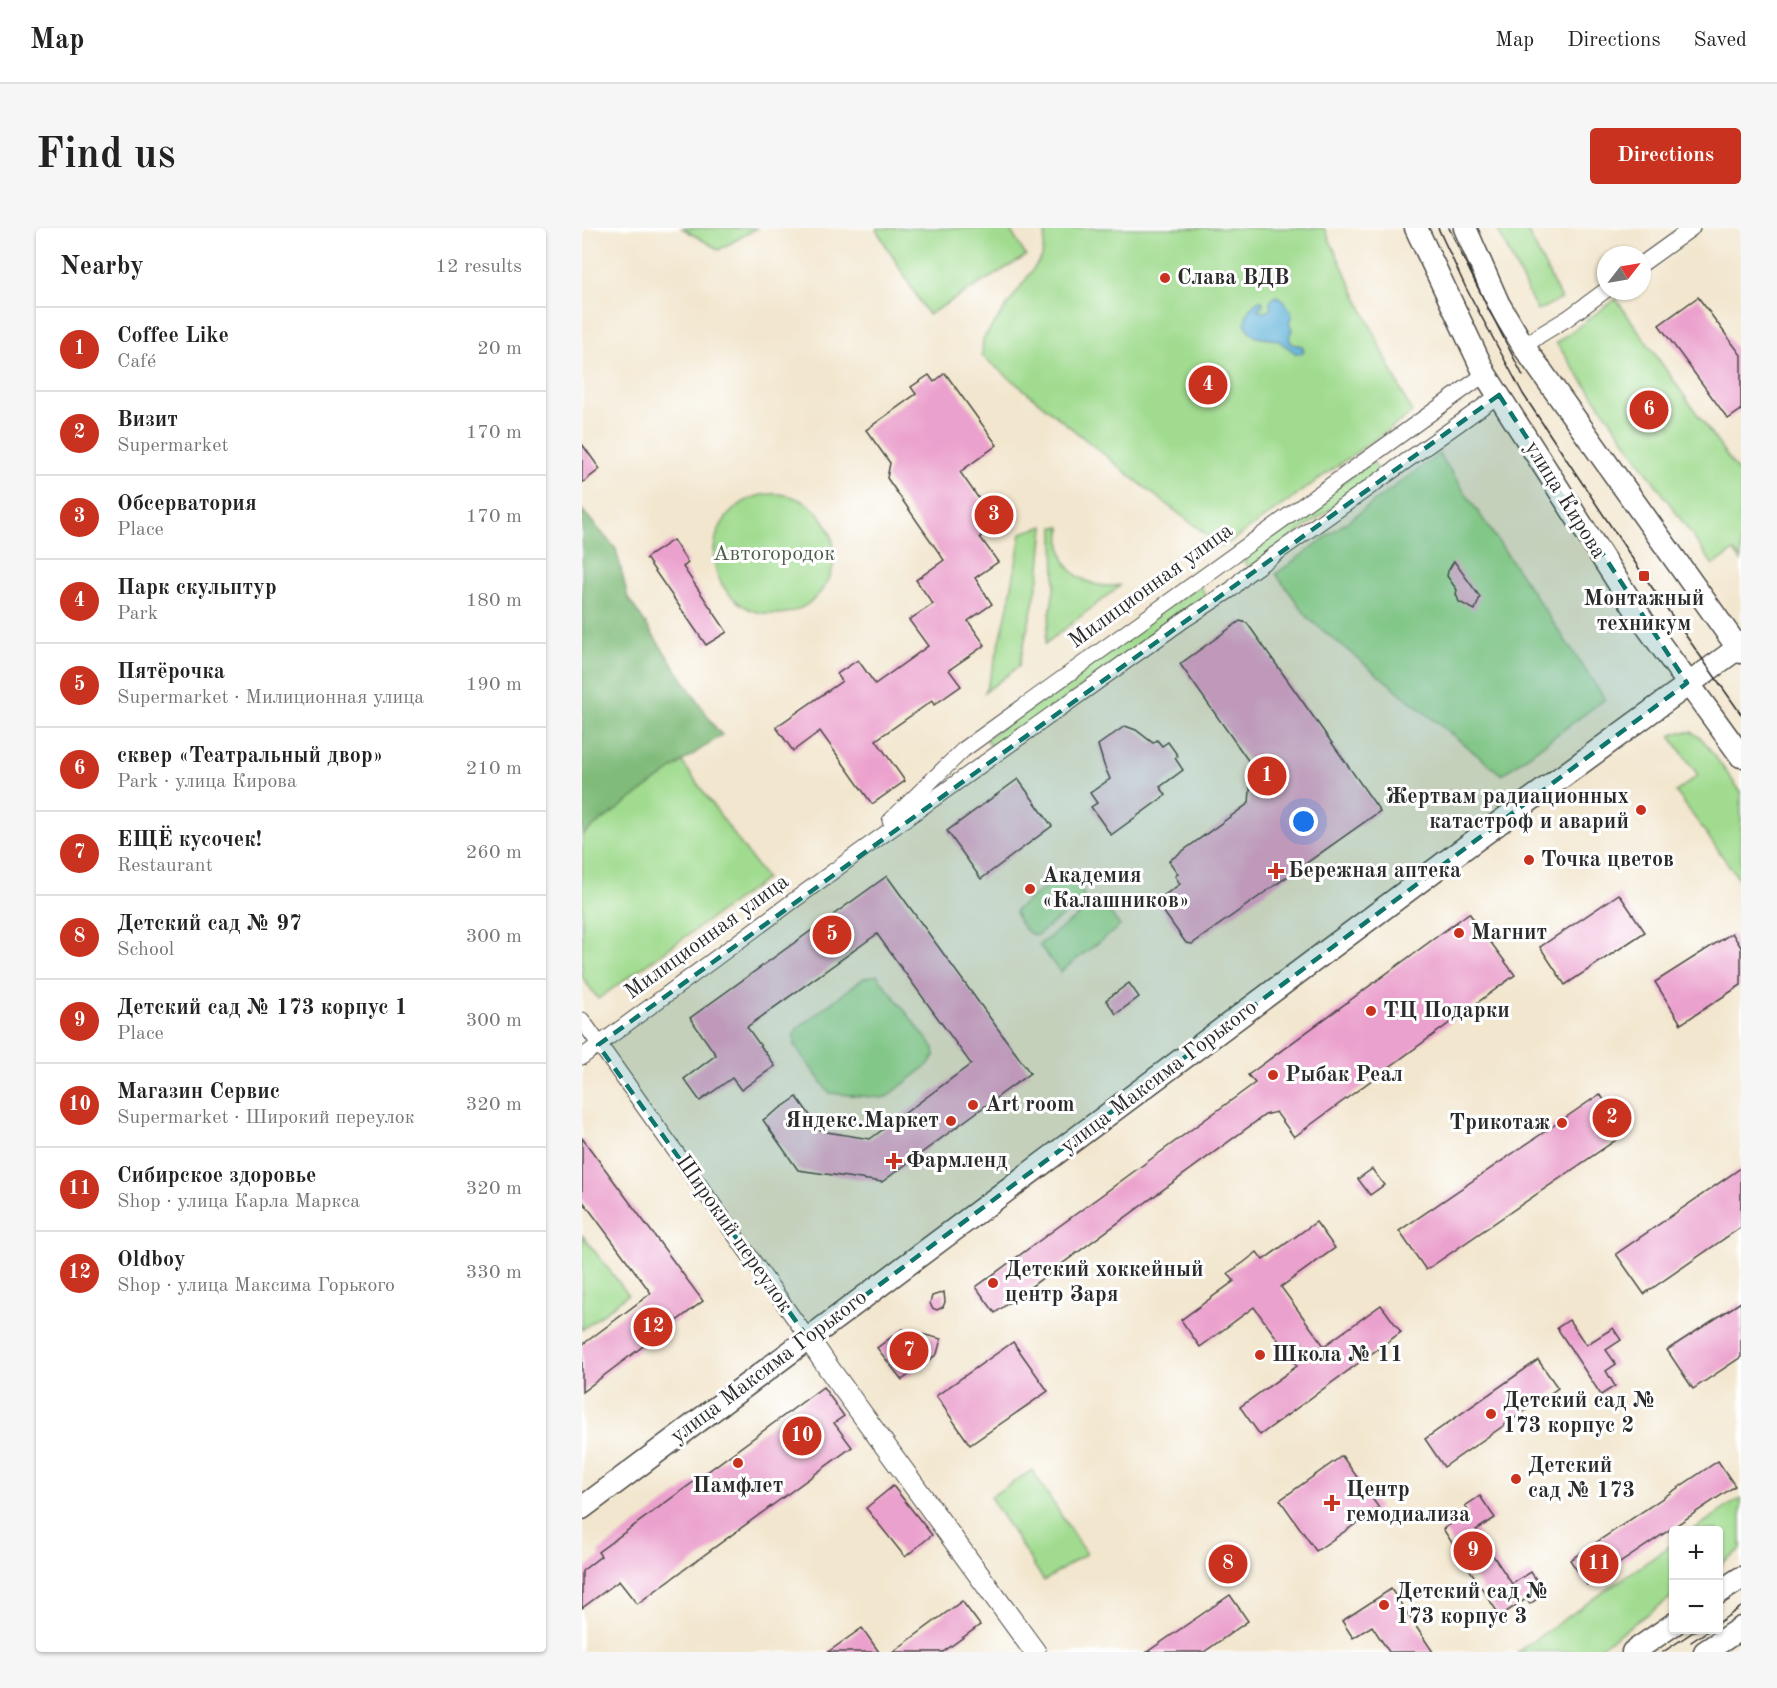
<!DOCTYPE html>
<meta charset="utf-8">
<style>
body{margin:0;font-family:"Old Standard TT",serif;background:#f6f6f6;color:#222}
.controls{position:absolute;right:18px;bottom:18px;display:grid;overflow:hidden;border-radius:6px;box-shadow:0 2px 4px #0004}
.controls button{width:54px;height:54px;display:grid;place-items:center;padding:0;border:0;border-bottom:2px solid #e0e0e0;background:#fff;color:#222;font:30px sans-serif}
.compass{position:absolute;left:1015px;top:18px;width:54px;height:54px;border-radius:50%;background:#fff;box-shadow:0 2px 4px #0004;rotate:59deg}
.you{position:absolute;left:722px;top:594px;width:21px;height:21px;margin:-15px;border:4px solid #fff;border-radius:50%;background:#1a73e8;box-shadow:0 0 0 9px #1a73e833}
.badge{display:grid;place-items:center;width:39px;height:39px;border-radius:50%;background:#c8321e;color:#fff;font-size:20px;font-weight:700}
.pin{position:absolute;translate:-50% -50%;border:3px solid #fff;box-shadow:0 2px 6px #0006}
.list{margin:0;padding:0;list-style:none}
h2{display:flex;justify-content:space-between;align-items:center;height:78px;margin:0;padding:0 24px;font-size:26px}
h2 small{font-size:20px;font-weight:400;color:#767676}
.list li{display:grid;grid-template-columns:39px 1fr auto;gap:18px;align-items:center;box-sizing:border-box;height:84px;padding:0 24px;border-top:2px solid #e0e0e0}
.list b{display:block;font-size:22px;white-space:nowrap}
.list p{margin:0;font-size:20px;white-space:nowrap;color:#767676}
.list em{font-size:20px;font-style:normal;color:#767676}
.map{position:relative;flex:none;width:1159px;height:1424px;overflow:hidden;border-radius:6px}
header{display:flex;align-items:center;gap:36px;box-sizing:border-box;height:84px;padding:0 30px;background:#fff;border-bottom:2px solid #e0e0e0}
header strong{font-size:28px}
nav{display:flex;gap:33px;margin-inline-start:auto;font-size:21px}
.intro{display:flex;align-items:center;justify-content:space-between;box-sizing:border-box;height:144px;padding:0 36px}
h1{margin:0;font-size:42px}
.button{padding:15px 27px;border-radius:6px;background:#c8321e;color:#fff;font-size:21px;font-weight:700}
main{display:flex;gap:36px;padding:0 36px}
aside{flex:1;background:#fff;border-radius:6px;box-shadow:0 2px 4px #0004}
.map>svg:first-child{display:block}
.green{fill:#a0db8f;stroke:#66835d;stroke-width:1.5}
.forest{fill:#80bb7a;stroke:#567352;stroke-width:1.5}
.water{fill:#5db1d9;stroke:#446e82;stroke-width:1.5}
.building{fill:#eba1cd}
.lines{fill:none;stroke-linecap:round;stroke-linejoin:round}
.street-casing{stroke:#494743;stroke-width:17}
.secondary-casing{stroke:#494743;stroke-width:23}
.primary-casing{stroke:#494743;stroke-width:25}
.street{stroke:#fff;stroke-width:15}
.secondary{stroke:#fff;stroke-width:21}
.primary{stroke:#fff;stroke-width:22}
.tram{stroke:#2b2b2b;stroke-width:1.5}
.marked{fill:#0f766e;fill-opacity:0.2;stroke:#0f766e;stroke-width:4.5;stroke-dasharray:12 8;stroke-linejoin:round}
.poi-dot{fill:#c8321e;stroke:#fff;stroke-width:2}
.labels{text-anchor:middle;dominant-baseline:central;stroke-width:6;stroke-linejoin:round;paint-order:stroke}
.poi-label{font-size:22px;font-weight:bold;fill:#2b2b2b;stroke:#fff;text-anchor:start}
.street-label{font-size:22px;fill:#2b2b2b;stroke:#fff}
.park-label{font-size:22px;fill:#4e6049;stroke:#fff}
</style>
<header>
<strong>Map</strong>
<nav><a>Map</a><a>Directions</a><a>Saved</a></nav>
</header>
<div class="intro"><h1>Find us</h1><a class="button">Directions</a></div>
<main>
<aside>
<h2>Nearby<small>12 results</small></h2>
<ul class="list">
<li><span class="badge">1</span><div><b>Coffee Like</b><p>Café</p></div><em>20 m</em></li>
<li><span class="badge">2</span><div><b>Визит</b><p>Supermarket</p></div><em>170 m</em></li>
<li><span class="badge">3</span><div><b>Обсерватория</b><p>Place</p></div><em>170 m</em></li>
<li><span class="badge">4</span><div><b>Парк скульптур</b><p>Park</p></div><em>180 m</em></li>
<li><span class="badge">5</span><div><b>Пятёрочка</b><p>Supermarket · Милиционная улица</p></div><em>190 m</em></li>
<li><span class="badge">6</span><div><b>сквер «Театральный двор»</b><p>Park · улица Кирова</p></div><em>210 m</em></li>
<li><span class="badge">7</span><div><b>ЕЩЁ кусочек!</b><p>Restaurant</p></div><em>260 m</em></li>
<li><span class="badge">8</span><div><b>Детский сад № 97</b><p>School</p></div><em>300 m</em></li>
<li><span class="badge">9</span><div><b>Детский сад № 173 корпус 1</b><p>Place</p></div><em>300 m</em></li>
<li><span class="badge">10</span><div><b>Магазин Сервис</b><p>Supermarket · Широкий переулок</p></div><em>320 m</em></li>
<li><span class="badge">11</span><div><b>Сибирское здоровье</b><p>Shop · улица Карла Маркса</p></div><em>320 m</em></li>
<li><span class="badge">12</span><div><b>Oldboy</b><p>Shop · улица Максима Горького</p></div><em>330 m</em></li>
</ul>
</aside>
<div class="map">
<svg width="1159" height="1424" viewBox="0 0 1159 1424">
<rect width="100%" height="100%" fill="#fff"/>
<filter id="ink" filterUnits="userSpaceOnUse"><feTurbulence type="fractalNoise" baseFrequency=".0167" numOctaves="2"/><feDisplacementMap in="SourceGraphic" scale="12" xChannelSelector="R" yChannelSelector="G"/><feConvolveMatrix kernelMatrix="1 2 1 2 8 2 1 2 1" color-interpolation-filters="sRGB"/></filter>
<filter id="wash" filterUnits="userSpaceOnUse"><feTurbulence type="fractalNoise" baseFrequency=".008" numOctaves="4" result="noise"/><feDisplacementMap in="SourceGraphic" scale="24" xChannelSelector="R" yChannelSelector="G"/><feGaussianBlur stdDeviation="1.35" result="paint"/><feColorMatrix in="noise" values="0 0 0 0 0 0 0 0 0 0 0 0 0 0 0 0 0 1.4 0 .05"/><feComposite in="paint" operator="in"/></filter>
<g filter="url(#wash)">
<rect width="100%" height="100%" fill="#f2e6ce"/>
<!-- green -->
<g class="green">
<polygon points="100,0 175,0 137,22"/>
<polygon points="295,0 427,0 444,28 346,87 294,1"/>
<polygon points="464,0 742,0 830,185 641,319 566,262 400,128 401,111 460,29"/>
<polygon points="915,0 944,0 979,71 955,83"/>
<polygon points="1034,71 1159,248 1159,333 1152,323 1131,337 974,115"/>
<polygon points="857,226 1023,471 920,547 727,391 694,346"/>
<polygon points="790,233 799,245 667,340 658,328"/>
<circle cx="192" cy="326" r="60"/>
<path d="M462,298L457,350L437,438L403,464C421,413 431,358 439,305Z"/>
<path d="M472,299H479C479,305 478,312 479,318C482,349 513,362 539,357L463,416L473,356Z"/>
<polygon points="617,357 625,369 412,522 404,511"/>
<polygon points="1098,504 1110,504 1121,512 1159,564 1159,654 1094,564 1116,547 1088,508"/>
<polygon points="100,534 184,651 16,771 0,749 0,607"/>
<path d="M485,645L488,647L502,666L501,672L455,707C445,708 436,693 433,684L435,681L480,646Z"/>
<polygon points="518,671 538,698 478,744 457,717"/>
<polygon points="295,747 352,820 353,828 346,837 306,868 300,870 247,865 213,818 212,808 215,801 282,750"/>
<polygon points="0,1007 46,1066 0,1102"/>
<polygon points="450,1242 504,1326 462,1353 408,1269"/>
<polygon points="1159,1270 1159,1321 1137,1337 1136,1302 1111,1302"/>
<polygon points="1091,1316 1091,1368 1011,1424 935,1424"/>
</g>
<!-- forest -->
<polygon class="forest" points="0,282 34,321 46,370 135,502 140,507 100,534 0,607"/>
<!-- water -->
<path class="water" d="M694,68C702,71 708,80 710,88L707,94L710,102C707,107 706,110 710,116L720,118L722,122L720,125L715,126L695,112L675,109L669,105L663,95C664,86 669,76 678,72L681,74V77L676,80L678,83L683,84L689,81L688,73Z"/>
<g id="blocks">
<!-- building -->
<g class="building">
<polygon points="1116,69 1159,127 1159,182 1146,191 1077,97"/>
<polygon points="363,145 415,217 378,244 402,278 419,276 426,284 424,290 398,309 416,334 393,350 410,376 386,393 403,417 367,442 379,458 352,477 350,473 294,512 323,553 290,576 238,503 211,523 194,499 260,453 255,446 276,432 293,456 346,418 327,392 351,376 334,352 362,332 305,250 308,235 284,202 334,166 329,159 347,147 352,154"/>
<polygon points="0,216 18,241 0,255"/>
<polygon points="91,312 106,335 101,339 145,404 124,417 64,330"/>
<polygon points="872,333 898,369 893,382 877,374 874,366 875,362 865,348 866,343"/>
<polygon points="658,393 665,395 798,583 610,716 604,715 574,673 598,656 593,648 596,646 587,633 667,575 670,538 598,436"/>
<polygon points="543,498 554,502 571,515 575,512 580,518 586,514 596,528 593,530 601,542 578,559 584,567 529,607 509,579 515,575 508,565 528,551 522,537 516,517"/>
<polygon points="436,551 470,598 399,651 365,603"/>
<polygon points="305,648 448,845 300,954 216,942 181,892 215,869 239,903 288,911 389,836 295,706 165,799 193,838 159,862 150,850 118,873 102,851 134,827 108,790"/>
<polygon points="1037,666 1063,704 983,757 958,719"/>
<polygon points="887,685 933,747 712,909 694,884 683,887 413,1085 394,1059 673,855 666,847"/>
<polygon points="1150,705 1159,719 1159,757 1099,796 1073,754"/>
<polygon points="547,755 557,769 534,786 524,772"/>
<polygon points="1018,866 1044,905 844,1042 817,1003"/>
<polygon points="0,910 121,1073 0,1164 0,1117 69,1065 0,972"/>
<polygon points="1159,940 1159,999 1062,1066 1034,1026"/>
<polygon points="790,941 802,957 788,967 776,951"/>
<polygon points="734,994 753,1020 699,1059 742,1118 799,1077 819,1104 678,1207 658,1179 715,1138 672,1079 618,1119 599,1092 652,1053 646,1045 661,1035 675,1024 681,1032"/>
<polygon points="362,1064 363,1074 361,1079 355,1082 350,1080 348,1075 350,1068"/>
<polygon points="1159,1074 1159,1129 1111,1161 1085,1122"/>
<polygon points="987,1092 1004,1117 1031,1100 1039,1112 1024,1122 1034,1136 1024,1143 1033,1158 1019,1167 975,1100"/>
<polygon points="320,1101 359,1111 355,1126 320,1152 295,1120"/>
<polygon points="431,1114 466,1163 388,1217 354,1168"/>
<polygon points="956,1132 976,1160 862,1239 843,1211"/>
<polygon points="241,1159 262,1188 252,1195 270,1219 55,1376 37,1353 0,1380 0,1343 19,1328 16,1324"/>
<polygon points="760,1228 797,1280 734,1323 698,1272"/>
<polygon points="1136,1233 1153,1258 1005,1357 988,1332"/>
<polygon points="311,1258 350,1307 323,1329 284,1280"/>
<polygon points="898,1268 913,1290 894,1302 930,1356 949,1344 963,1365 948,1376 944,1371 918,1388 861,1301 887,1284 883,1278"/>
<polygon points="809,1361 851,1424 807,1424 790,1398 771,1410 760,1393"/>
<polygon points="648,1367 666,1393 622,1424 565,1424"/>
<polygon points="380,1373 398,1397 361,1424 311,1424"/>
<polygon points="280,1400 297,1424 246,1424"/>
</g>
</g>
</g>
<g filter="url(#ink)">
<use href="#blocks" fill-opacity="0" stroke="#494743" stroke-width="1.5"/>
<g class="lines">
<defs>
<g id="street">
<polyline points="1060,36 1110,0"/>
<polyline points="942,119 958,107 986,90 1024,62"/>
<polyline points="308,593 381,522 903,146"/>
<polyline points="0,792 226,1110"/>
<polyline points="0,829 276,625 602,392 650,361 664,347 917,167"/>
</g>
<polyline id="secondary" points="226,1110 248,1142 453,1424"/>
<g id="primary">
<polyline points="834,0 903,146 1061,393 1159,528"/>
<polyline points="883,0 916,75 942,119 1159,424"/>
<polyline points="0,1280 869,630 1156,420"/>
<polyline points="1136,1365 1159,1350"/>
<polyline points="1051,1424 1092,1396"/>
<polyline points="1123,1424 1159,1400"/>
</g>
</defs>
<!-- street casing -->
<use href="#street" class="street-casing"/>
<!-- secondary casing -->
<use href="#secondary" class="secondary-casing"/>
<!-- primary casing -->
<use href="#primary" class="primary-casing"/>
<!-- street -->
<use href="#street" class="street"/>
<!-- secondary -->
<use href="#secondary" class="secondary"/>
<!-- primary -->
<use href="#primary" class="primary"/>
<!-- tram -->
<g class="tram">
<polyline points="856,0 884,60 941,166 1062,348 1159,486"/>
<polyline points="867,0 894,56 941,148"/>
<polyline points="1136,1395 1159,1379"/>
<polyline points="1109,1414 1127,1402"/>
<polyline points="1081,1424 1114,1402"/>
</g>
</g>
</g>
<!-- marked area -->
<path class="marked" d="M917,167L1105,455L226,1110L16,817Z"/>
<!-- markers -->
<g class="poi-dot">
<circle cx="583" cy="50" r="6"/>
<rect x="1056" y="342" width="12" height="12" rx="3"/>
<circle cx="1059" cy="582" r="6"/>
<circle cx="947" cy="632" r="6"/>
<path d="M691 634h6v6h6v6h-6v6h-6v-6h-6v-6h6z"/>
<circle cx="448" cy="661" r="6"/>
<circle cx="877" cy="705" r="6"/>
<circle cx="789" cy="783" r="6"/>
<circle cx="691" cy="847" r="6"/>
<circle cx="391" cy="877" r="6"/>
<circle cx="369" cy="893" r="6"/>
<circle cx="980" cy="895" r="6"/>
<path d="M309 924h6v6h6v6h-6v6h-6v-6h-6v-6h6z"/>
<circle cx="411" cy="1055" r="6"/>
<circle cx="678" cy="1127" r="6"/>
<circle cx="909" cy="1186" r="6"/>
<circle cx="156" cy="1235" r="6"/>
<circle cx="934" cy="1251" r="6"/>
<path d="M747 1266h6v6h6v6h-6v6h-6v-6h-6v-6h6z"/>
<circle cx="802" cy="1377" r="6"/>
</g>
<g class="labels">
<!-- poi labels -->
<g class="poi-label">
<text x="595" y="50">Слава ВДВ</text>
<text x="1062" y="371" text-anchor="middle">Монтажный<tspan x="1062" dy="25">техникум</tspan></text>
<text x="1047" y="569" text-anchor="end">Жертвам радиационных<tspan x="1047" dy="25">катастроф и аварий</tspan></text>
<text x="959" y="632">Точка цветов</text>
<text x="706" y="643">Бережная аптека</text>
<text x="460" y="648">Академия<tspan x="460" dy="25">«Калашников»</tspan></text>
<text x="889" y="705">Магнит</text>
<text x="801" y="783">ТЦ Подарки</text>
<text x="703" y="847">Рыбак Реал</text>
<text x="403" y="877">Art room</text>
<text x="357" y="893" text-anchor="end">Яндекс.Маркет</text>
<text x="968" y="895" text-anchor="end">Трикотаж</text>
<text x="324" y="933">Фармленд</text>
<text x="423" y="1042">Детский хоккейный<tspan x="423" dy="25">центр Заря</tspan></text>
<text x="690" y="1127">Школа № 11</text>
<text x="921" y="1173">Детский сад №<tspan x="921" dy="25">173 корпус 2</tspan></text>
<text x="946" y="1238">Детский<tspan x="946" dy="25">сад № 173</tspan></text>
<text x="156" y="1258" text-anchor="middle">Памфлет</text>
<text x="764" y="1262">Центр<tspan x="764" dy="25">гемодиализа</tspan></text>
<text x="814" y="1364">Детский сад №<tspan x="814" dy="25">173 корпус 3</tspan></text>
</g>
<!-- street labels -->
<g class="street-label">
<text transform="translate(983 272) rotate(58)">улица Кирова</text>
<text transform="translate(569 358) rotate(-36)">Милиционная улица</text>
<text transform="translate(125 709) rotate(-36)">Милиционная улица</text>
<text transform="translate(577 849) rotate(-37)">улица Максима Горького</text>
<text transform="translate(152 1006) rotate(55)">Широкий переулок</text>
<text transform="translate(187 1139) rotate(-37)">улица Максима Горького</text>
</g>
<!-- park labels -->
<g class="park-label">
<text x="192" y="326">Автогородок</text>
</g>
</g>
</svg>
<div class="controls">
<button>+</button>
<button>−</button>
</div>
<svg class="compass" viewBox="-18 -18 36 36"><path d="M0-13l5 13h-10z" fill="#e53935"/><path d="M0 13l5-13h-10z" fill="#767676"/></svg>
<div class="you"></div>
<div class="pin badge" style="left:685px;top:548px">1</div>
<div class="pin badge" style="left:1030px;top:890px">2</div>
<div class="pin badge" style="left:412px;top:287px">3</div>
<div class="pin badge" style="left:626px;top:157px">4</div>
<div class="pin badge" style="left:250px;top:707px">5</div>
<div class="pin badge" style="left:1067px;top:182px">6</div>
<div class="pin badge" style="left:327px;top:1123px">7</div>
<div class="pin badge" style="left:646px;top:1336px">8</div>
<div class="pin badge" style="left:891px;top:1323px">9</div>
<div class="pin badge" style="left:220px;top:1208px">10</div>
<div class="pin badge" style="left:1017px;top:1336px">11</div>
<div class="pin badge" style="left:71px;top:1099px">12</div>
</div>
</main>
